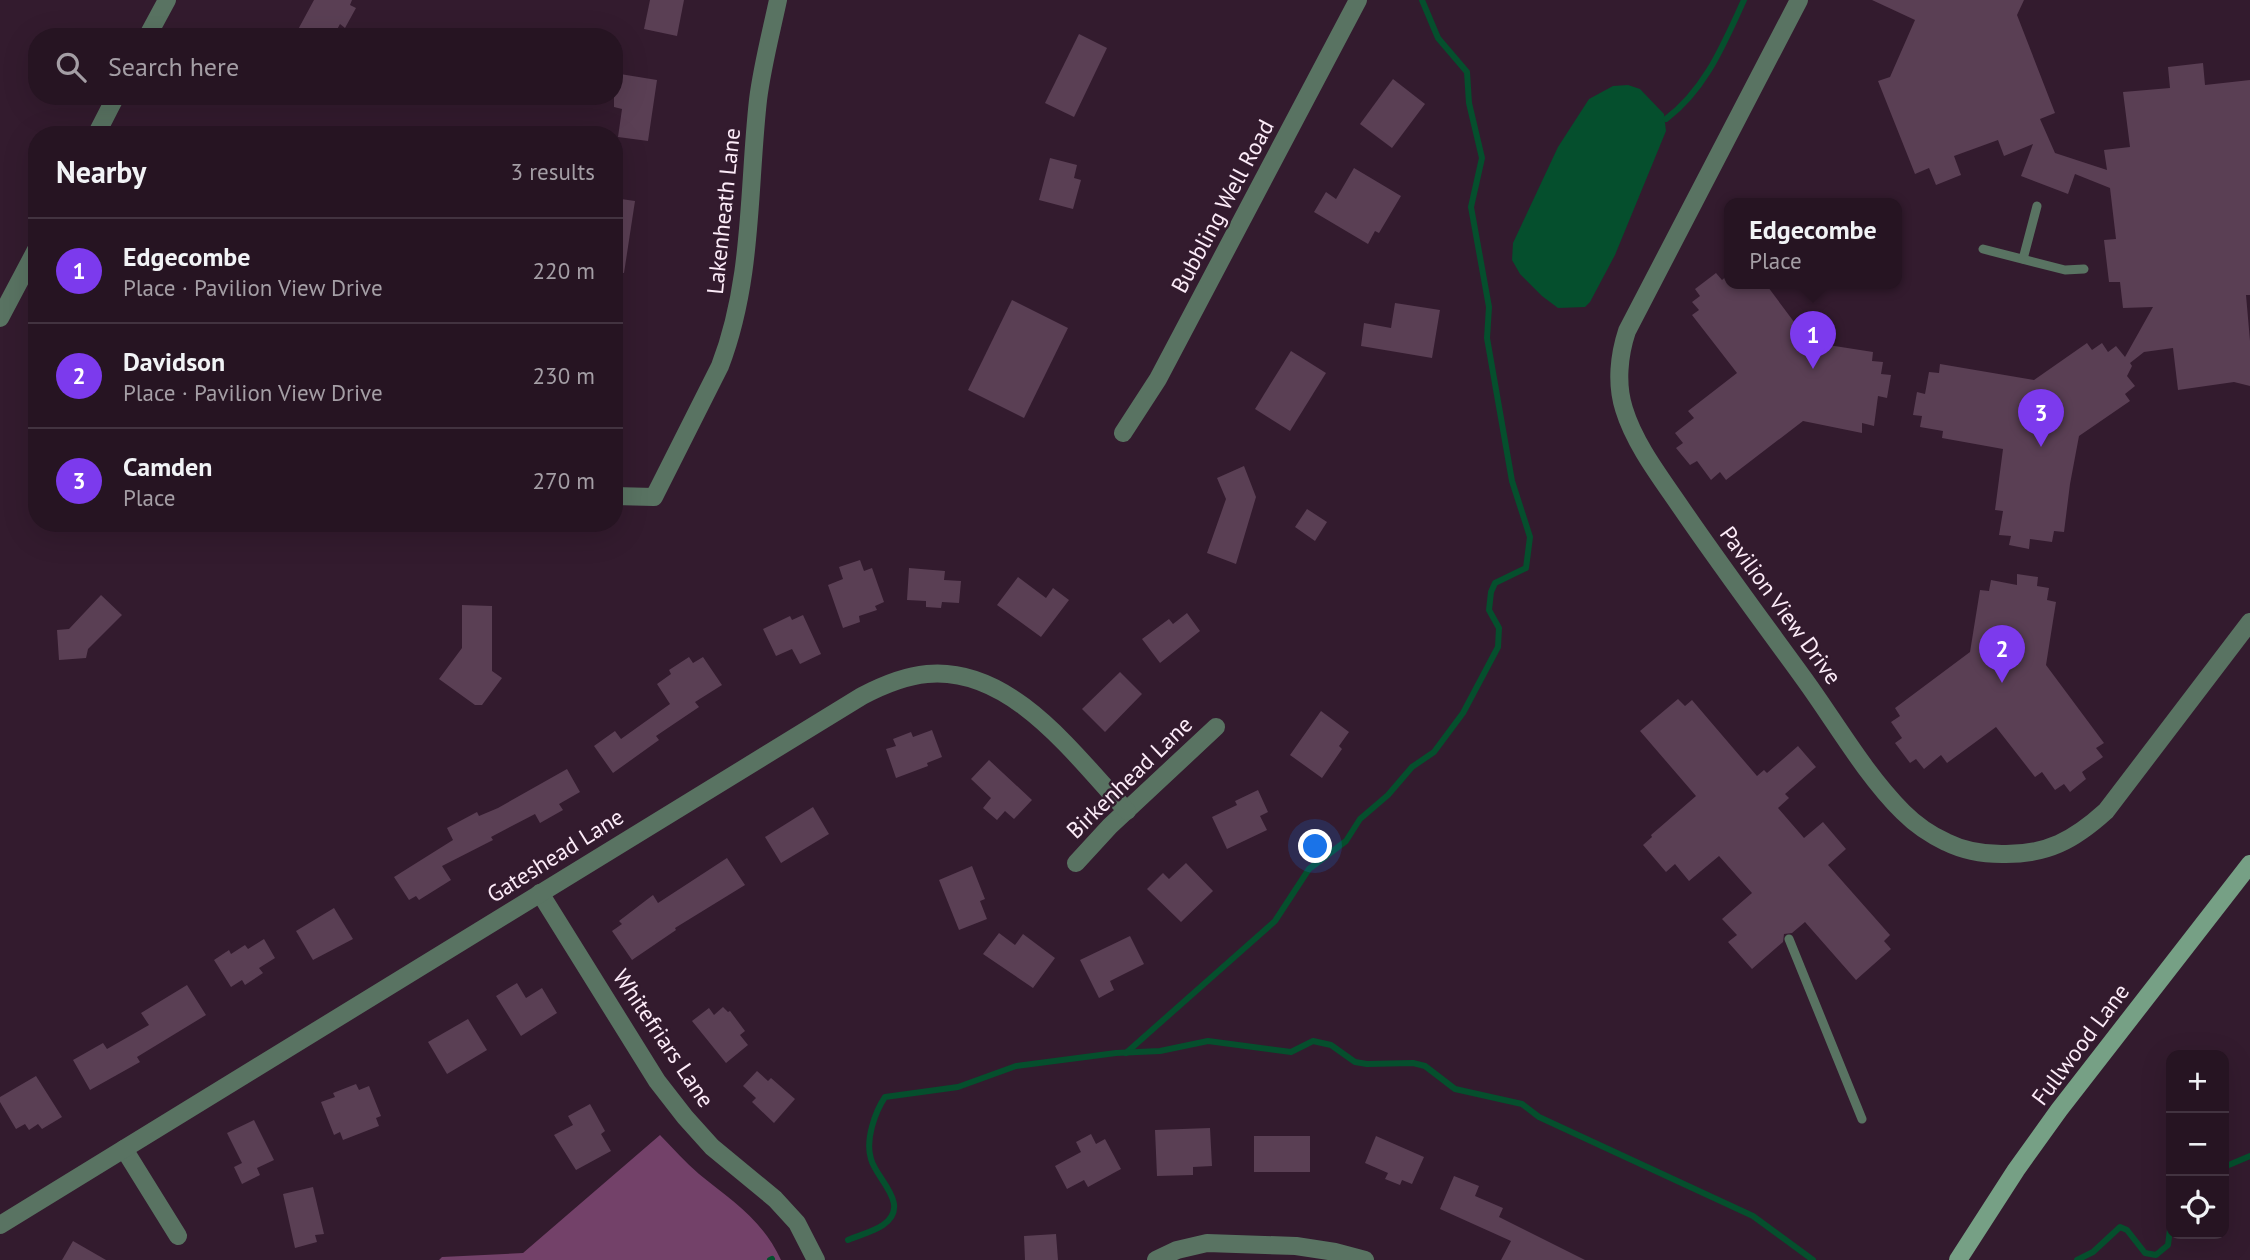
<!DOCTYPE html>
<meta charset="utf-8">
<style>
body{margin:0;font-family:"PT Sans",sans-serif;background:#2e1d2a;color:#f1f3f6}
.controls{position:absolute;right:21px;bottom:21px;display:grid;overflow:hidden;border-radius:14px;box-shadow:0 7px 28px #0002}
.controls button{width:63px;height:63px;display:grid;place-items:center;padding:0;border:0;border-bottom:2px solid #423340;background:#261422;color:#f1f3f6;font:35px sans-serif}
.you{position:absolute;left:1316px;top:847px;width:24px;height:24px;margin:-18px;border:5px solid #fff;border-radius:50%;background:#1a73e8;box-shadow:0 0 0 10px #1a73e833}
.badge{display:grid;place-items:center;width:46px;height:46px;border-radius:50%;background:#7c3aed;color:#fff;font-size:23px;font-weight:700}
.pin{position:absolute;translate:-50% -58px;filter:drop-shadow(0 2px 4px #0008)}
.pin::after{content:'';position:absolute;top:37px;width:24px;height:21px;background:inherit;clip-path:polygon(0 0,100% 0,50% 100%)}
.popup{position:absolute;left:1724px;top:198px;width:178px;height:91px;box-sizing:border-box;display:grid;place-content:center;border-radius:14px;background:#261422;filter:drop-shadow(0 2px 5px #0005);font-size:23px;white-space:nowrap;color:#a49ea5}
.popup b{font-size:26px;color:#f1f3f6}
.popup::after{content:'';position:absolute;left:50%;top:100%;margin-left:-14px;border:14px solid transparent;border-top-color:#261422}
.list{margin:0;padding:0;list-style:none}
h2{display:flex;justify-content:space-between;align-items:center;height:91px;margin:0;padding:0 28px;font-size:30px}
h2 small{font-size:23px;font-weight:400;color:#a49ea5}
.list li{display:grid;grid-template-columns:46px 1fr auto;gap:21px;align-items:center;box-sizing:border-box;height:105px;padding:0 28px;border-top:2px solid #423340}
.list b{display:block;font-size:26px;white-space:nowrap}
.list p{margin:0;font-size:23px;white-space:nowrap;color:#a49ea5}
.list em{font-size:23px;font-style:normal;color:#a49ea5}
.icon{flex:none;width:38px;height:38px;fill:none;stroke:currentColor;stroke-width:2;stroke-linecap:round;stroke-linejoin:round}
.map{position:relative;flex:none;width:2250px;height:1260px;overflow:hidden}
.search{position:absolute;background:#261422;box-shadow:0 7px 28px #0002;left:28px;top:28px;width:595px;height:77px;display:flex;align-items:center;gap:18px;box-sizing:border-box;padding:0 24px;border-radius:28px;color:#a49ea5;font-size:26px}
.panel{position:absolute;background:#261422;box-shadow:0 7px 28px #0002;left:28px;top:126px;width:595px;height:406px;border-radius:28px}
.map>svg:first-child{display:block}
.forest{fill:#734169}
.water{fill:#054f2d}
.lines{fill:none;stroke-linecap:round;stroke-linejoin:round}
.stream{stroke:#054f2d;stroke-width:6}
.building{fill:#5a3f54}
.lane{stroke:#597362;stroke-width:9}
.street{stroke:#597362;stroke-width:18}
.secondary{stroke:#76a085;stroke-width:18}
.labels{text-anchor:middle;dominant-baseline:central;stroke-width:5;stroke-linejoin:round;paint-order:stroke}
.street-label{font-size:23px;fill:#fcebf8;stroke:#331b2e}
</style>
<div class="map">
<svg width="2250" height="1260" viewBox="0 0 2250 1260">
<rect width="100%" height="100%" fill="#331b2e"/>
<!-- forest -->
<path class="forest" d="M660,1135C673,1148 685,1162 699,1174C732,1201 762,1219 781,1260H439L442,1257L523,1253Z"/>
<!-- water -->
<polygon class="water" points="1628,85 1640,89 1664,114 1666,131 1615,255 1590,302 1585,307 1558,308 1542,296 1520,274 1512,260 1513,243 1558,147 1589,99 1613,86"/>
<g class="lines">
<!-- stream -->
<g class="stream">
<path d="M1666,119C1706,89 1724,43 1744,0"/>
<polyline points="1126,1053 1275,921 1309,869 1346,841 1360,819 1388,795 1412,767 1434,752 1463,713 1498,647 1499,628 1489,610 1491,592 1495,583 1526,568 1530,537 1512,481 1487,338 1489,307 1471,207 1482,158 1469,103 1467,72 1438,38 1422,0"/>
<polyline points="2224,1167 2250,1156"/>
<path d="M848,1240C859,1235 873,1232 883,1225C912,1205 876,1179 871,1159C865,1140 875,1112 885,1097L958,1087L1016,1066L1116,1053L1160,1051L1208,1041L1291,1052L1313,1041L1331,1045L1355,1062L1367,1064L1413,1063L1425,1066L1455,1089L1522,1104L1539,1117L1753,1216L1813,1260"/>
<polyline points="770,1260 772,1259"/>
<polyline points="2077,1260 2093,1252 2120,1227 2127,1230 2145,1253 2156,1255 2168,1245 2171,1221"/>
</g>
</g>
<!-- building -->
<g class="building">
<polygon points="314,0 352,0 350,5 356,8 345,28 340,24 333,37 294,37"/>
<polygon points="650,0 684,0 677,36 644,29"/>
<polygon points="1872,0 2024,0 2017,15 2055,113 2040,119 2055,153 2107,170 2104,150 2130,147 2123,92 2170,88 2168,67 2203,63 2205,85 2250,80 2250,295 2246,295 2250,341 2250,386 2234,382 2178,390 2173,348 2144,352 2130,363 2132,366 2127,376 2135,386 2125,394 2130,401 2079,436 2070,484 2064,532 2054,531 2052,542 2030,539 2029,549 2009,545 2011,536 1999,535 2003,511 1995,510 2003,449 1942,438 1943,431 1920,427 1922,416 1913,415 1917,392 1925,394 1929,372 1939,373 1940,364 2034,380 2087,343 2092,350 2102,343 2108,352 2116,346 2125,357 2153,307 2123,308 2120,282 2109,282 2104,240 2116,239 2110,188 2075,174 2068,194 2021,176 2033,144 2004,156 1998,140 1954,156 1961,175 1936,185 1929,168 1915,174 1878,81 1890,77 1915,20"/>
<polygon points="1079,34 1107,48 1074,117 1045,103"/>
<polygon points="614,73 657,80 648,141 618,137 622,109 614,107"/>
<polygon points="1393,79 1425,104 1392,148 1360,124"/>
<polygon points="1050,158 1077,165 1074,178 1081,180 1073,209 1039,200"/>
<polygon points="1354,168 1401,196 1379,233 1375,231 1368,244 1314,212 1326,192 1336,199"/>
<polygon points="614,198 635,201 624,273 614,272"/>
<polygon points="1716,273 1722,280 1729,274 1729,283 1765,283 1809,342 1873,352 1872,361 1883,362 1881,374 1891,375 1887,398 1878,396 1874,426 1862,423 1862,433 1803,421 1726,480 1720,472 1711,480 1697,461 1690,465 1676,448 1683,443 1675,433 1694,418 1688,411 1737,373 1692,315 1699,310 1692,302 1700,296 1695,289"/>
<polygon points="1012,300 1068,328 1024,418 968,390"/>
<polygon points="1395,303 1440,310 1432,358 1361,346 1364,323 1391,328"/>
<polygon points="1291,351 1326,373 1290,431 1255,409"/>
<polygon points="1244,466 1256,497 1236,564 1207,553 1226,499 1217,478"/>
<polygon points="1307,509 1327,522 1315,541 1295,527"/>
<polygon points="860,560 864,571 872,568 884,602 875,606 877,610 859,616 860,622 843,628 828,585 843,579 839,567"/>
<polygon points="909,568 945,571 944,580 961,581 959,603 942,602 941,608 926,607 926,601 907,600"/>
<polygon points="2017,574 2038,577 2037,586 2049,588 2047,600 2056,602 2046,665 2104,743 2096,748 2103,757 2082,772 2086,779 2070,792 2064,784 2055,790 2042,772 2035,777 1996,727 1947,763 1941,755 1924,769 1916,759 1910,763 1895,743 1902,738 1891,722 1900,716 1895,708 1970,652 1980,590 1989,591 1991,580 2017,585"/>
<polygon points="1018,577 1046,598 1053,588 1069,600 1041,637 997,605"/>
<polygon points="101,595 122,615 88,649 86,658 59,660 57,630 69,629"/>
<polygon points="462,605 492,606 492,671 502,678 482,705 475,705 439,679 462,648"/>
<polygon points="1187,613 1200,631 1160,663 1142,639 1169,619 1173,624"/>
<polygon points="803,615 821,654 800,664 792,649 776,656 763,629 790,616 792,620"/>
<polygon points="689,657 693,663 703,657 722,685 695,702 699,707 656,736 659,740 613,773 594,746 615,731 621,739 670,704 657,684 671,674 669,670"/>
<polygon points="1120,672 1142,694 1105,732 1082,709"/>
<polygon points="1678,699 1685,706 1692,700 1757,776 1764,770 1767,773 1798,746 1816,767 1785,794 1789,798 1778,808 1804,838 1823,822 1846,849 1828,865 1890,935 1884,941 1891,949 1856,980 1805,922 1792,933 1784,934 1783,942 1752,969 1728,942 1737,935 1722,919 1752,893 1719,856 1689,881 1675,864 1666,872 1643,845 1652,837 1651,835 1696,796 1640,731"/>
<polygon points="1321,711 1349,732 1339,746 1342,749 1322,778 1290,755"/>
<polygon points="932,730 942,757 927,763 928,766 896,778 886,749 896,746 893,739 911,732 913,737"/>
<polygon points="989,760 1032,800 1014,819 1005,811 997,820 983,808 991,798 971,779"/>
<polygon points="567,769 580,792 559,804 563,810 540,823 535,814 491,837 493,840 442,866 451,880 419,900 416,896 409,900 394,877 453,840 447,828 477,812 479,816 498,808"/>
<polygon points="1258,790 1268,812 1260,816 1267,830 1227,849 1212,817 1237,805 1235,801"/>
<polygon points="813,807 829,834 781,863 765,837"/>
<polygon points="727,858 745,885 675,928 676,930 632,960 612,931 622,924 619,921 653,895 658,903"/>
<polygon points="1186,863 1213,891 1181,922 1147,889 1163,873 1169,879"/>
<polygon points="972,866 985,899 980,901 987,919 959,930 939,880"/>
<polygon points="334,908 353,939 313,960 296,931"/>
<polygon points="999,933 1015,945 1023,934 1055,958 1033,988 983,954"/>
<polygon points="1130,936 1144,964 1110,981 1114,990 1099,998 1080,960"/>
<polygon points="264,939 275,958 259,968 263,973 245,985 242,980 231,987 214,960 229,950 231,954 245,945 248,949"/>
<polygon points="517,983 526,998 542,988 557,1013 521,1036 496,996"/>
<polygon points="187,985 206,1015 137,1057 140,1062 90,1090 73,1060 103,1043 107,1049 149,1025 141,1013"/>
<polygon points="723,1007 728,1012 730,1011 745,1031 740,1035 748,1045 726,1063 692,1021 709,1008 714,1015"/>
<polygon points="468,1019 487,1050 447,1074 428,1042"/>
<polygon points="757,1071 768,1081 771,1078 795,1099 774,1123 752,1102 756,1098 743,1086"/>
<polygon points="36,1076 62,1117 42,1129 38,1124 29,1130 25,1124 16,1129 0,1102 0,1097"/>
<polygon points="356,1084 359,1090 369,1086 381,1116 376,1118 379,1126 343,1140 340,1132 334,1135 321,1102 335,1097 333,1093"/>
<polygon points="590,1104 605,1131 601,1134 611,1151 576,1170 554,1135 573,1125 568,1116"/>
<polygon points="254,1120 274,1160 257,1168 260,1175 242,1184 234,1167 242,1163 227,1133"/>
<polygon points="1210,1128 1212,1166 1193,1167 1193,1175 1157,1176 1155,1130"/>
<polygon points="1091,1134 1096,1144 1105,1139 1121,1169 1088,1187 1084,1180 1067,1189 1055,1166 1081,1152 1076,1142"/>
<rect x="1254" y="1136" width="56" height="36"/>
<polygon points="1376,1136 1424,1157 1412,1184 1402,1180 1400,1185 1385,1179 1388,1173 1365,1163"/>
<polygon points="1454,1176 1479,1186 1475,1196 1503,1208 1499,1217 1585,1260 1501,1260 1511,1241 1440,1209"/>
<polygon points="313,1187 324,1234 315,1235 317,1242 295,1248 283,1194"/>
<polygon points="1056,1234 1058,1260 1025,1260 1024,1236"/>
<polygon points="73,1241 106,1260 62,1260"/>
</g>
<g class="lines">
<!-- lane -->
<g class="lane">
<polyline points="1983,249 2065,270 2084,269"/>
<polyline points="2023,259 2037,206"/>
<polyline points="1789,939 1862,1119"/>
</g>
<!-- street -->
<g class="street">
<path d="M1799,0L1627,331C1619,355 1616,384 1624,409C1635,445 1661,478 1682,509C1721,566 1762,621 1802,676C1835,721 1864,773 1903,812C1915,824 1931,835 1946,842C1964,851 1983,854 2002,854C2047,855 2074,840 2106,811L2250,622"/>
<polyline points="147,37 167,0"/>
<polyline points="96,135 116,96"/>
<polyline points="0,318 37,248"/>
<polyline points="1123,433 1158,379 1358,0"/>
<path d="M614,496L654,497L720,366C753,280 748,190 758,100C762,67 771,33 778,0"/>
<polyline points="1076,863 1110,826 1216,727"/>
<polyline points="540,893 657,1081 685,1117 712,1147 775,1199 797,1223 816,1260"/>
<polyline points="124,1149 178,1236"/>
<path d="M0,1225L862,696C883,685 904,676 927,674C1012,666 1075,756 1127,811"/>
<polyline points="1156,1260 1177,1250 1207,1243 1296,1246 1335,1252 1365,1260"/>
</g>
<!-- secondary -->
<polyline class="secondary" points="1958,1260 2016,1170 2059,1110 2250,864"/>
</g>
<g class="labels">
<!-- street labels -->
<g class="street-label">
<text transform="translate(1222 206) rotate(-62)">Bubbling Well Road</text>
<text transform="translate(723 211) rotate(-84)">Lakenheath Lane</text>
<text transform="translate(1781 605) rotate(54)">Pavilion View Drive</text>
<text transform="translate(1129 777) rotate(-44)">Birkenhead Lane</text>
<text transform="translate(555 855) rotate(-32)">Gateshead Lane</text>
<text transform="translate(664 1038) rotate(56)">Whitefriars Lane</text>
<text transform="translate(2080 1044) rotate(-53)">Fullwood Lane</text>
</g>
</g>
</svg>
<div class="controls">
<button>+</button>
<button>−</button>
<button><svg class="icon" aria-label="locate" viewBox="0 0 24 24"><circle cx="12" cy="12" r="6"/><path d="M12 2v4M12 18v4M2 12h4M18 12h4"/></svg></button>
</div>
<div class="you"></div>
<div class="pin badge" style="left:1813px;top:369px">1</div>
<div class="popup"><b>Edgecombe</b>Place</div>
<div class="pin badge" style="left:2002px;top:683px">2</div>
<div class="pin badge" style="left:2041px;top:447px">3</div>
<div class="search"><svg class="icon" aria-label="search" viewBox="0 0 24 24"><circle cx="10" cy="10" r="6"/><path d="M15 15l6 6"/></svg>Search here</div>
<section class="panel">
<h2>Nearby<small>3 results</small></h2>
<ul class="list">
<li><span class="badge">1</span><div><b>Edgecombe</b><p>Place · Pavilion View Drive</p></div><em>220 m</em></li>
<li><span class="badge">2</span><div><b>Davidson</b><p>Place · Pavilion View Drive</p></div><em>230 m</em></li>
<li><span class="badge">3</span><div><b>Camden</b><p>Place</p></div><em>270 m</em></li>
</ul>
</section>
</div>
